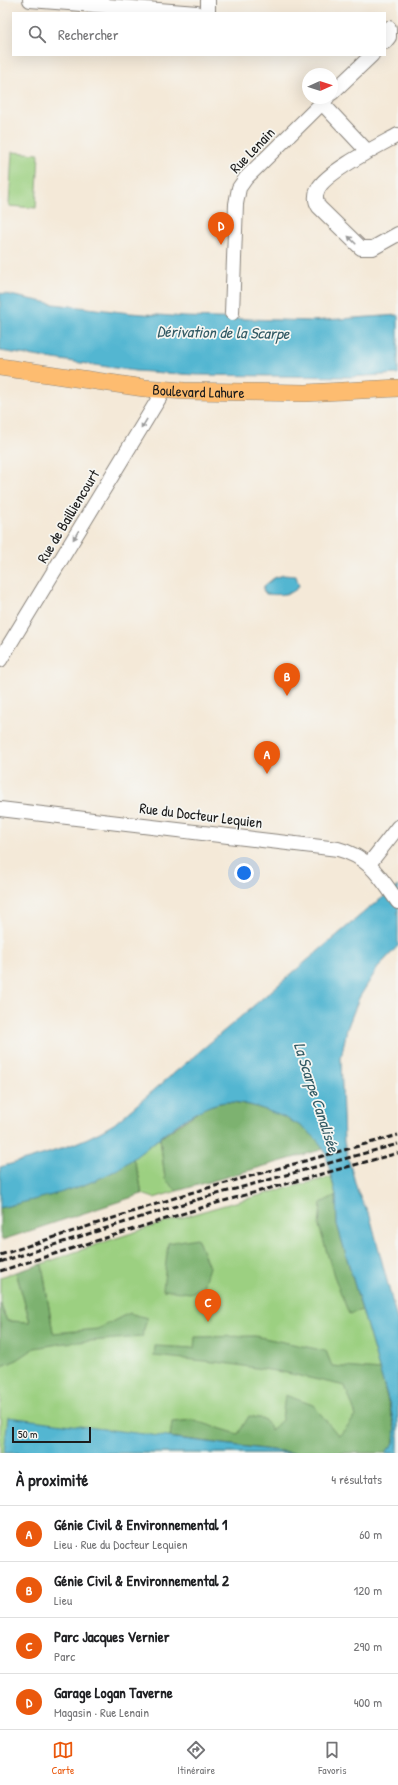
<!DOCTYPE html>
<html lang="fr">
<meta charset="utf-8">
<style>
body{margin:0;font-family:"Patrick Hand",sans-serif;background:#f2f2f2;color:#202124}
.compass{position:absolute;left:302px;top:68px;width:36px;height:36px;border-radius:50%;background:#fff;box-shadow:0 4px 16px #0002;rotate:87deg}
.scale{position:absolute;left:12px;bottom:10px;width:79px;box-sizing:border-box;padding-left:4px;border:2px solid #1c1c1c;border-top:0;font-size:11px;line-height:14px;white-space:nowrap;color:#1c1c1c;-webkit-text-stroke:3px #f6f6f2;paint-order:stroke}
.you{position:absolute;left:244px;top:873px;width:14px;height:14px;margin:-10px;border:3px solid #fff;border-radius:50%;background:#1a73e8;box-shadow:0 0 0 6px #1a73e833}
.badge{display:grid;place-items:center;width:26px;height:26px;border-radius:50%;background:#ea580c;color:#fff;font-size:13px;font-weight:700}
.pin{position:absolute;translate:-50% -33px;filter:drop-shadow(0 1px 2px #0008)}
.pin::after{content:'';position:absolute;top:21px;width:14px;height:12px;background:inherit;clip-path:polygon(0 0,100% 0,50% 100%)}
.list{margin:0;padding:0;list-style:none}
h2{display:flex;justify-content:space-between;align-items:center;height:52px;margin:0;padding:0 16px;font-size:17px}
h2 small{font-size:13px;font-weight:400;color:#757577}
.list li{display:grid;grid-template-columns:26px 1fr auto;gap:12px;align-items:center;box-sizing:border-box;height:56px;padding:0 16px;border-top:1px solid #e0e0e0}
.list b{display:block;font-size:15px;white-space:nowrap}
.list p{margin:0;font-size:13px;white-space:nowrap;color:#757577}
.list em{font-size:13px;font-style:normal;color:#757577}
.icon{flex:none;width:22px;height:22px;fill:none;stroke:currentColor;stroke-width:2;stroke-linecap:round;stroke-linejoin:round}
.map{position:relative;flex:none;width:398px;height:1453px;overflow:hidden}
.search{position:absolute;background:#fff;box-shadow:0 4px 16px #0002;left:12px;right:12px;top:12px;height:44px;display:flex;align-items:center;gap:10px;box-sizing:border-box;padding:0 14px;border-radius:0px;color:#757577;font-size:15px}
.sheet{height:276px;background:#fff}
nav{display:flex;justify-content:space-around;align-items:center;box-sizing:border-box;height:56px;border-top:1px solid #e0e0e0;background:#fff;font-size:11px;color:#757577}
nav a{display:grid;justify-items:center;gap:2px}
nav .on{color:#ea580c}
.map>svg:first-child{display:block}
.green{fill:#9cd081;stroke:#5c764e}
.forest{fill:#7db26f;stroke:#4c6746}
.water{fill:#53b6d1;stroke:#386976}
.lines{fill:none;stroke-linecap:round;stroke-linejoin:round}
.minor-casing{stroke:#88827a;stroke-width:16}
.major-casing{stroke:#88827a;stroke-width:18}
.minor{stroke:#fff;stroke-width:14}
.major{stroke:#fdbc70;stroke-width:17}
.rail{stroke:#1c1c1c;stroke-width:3;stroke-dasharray:6 3;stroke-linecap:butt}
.oneway{fill:#999}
.labels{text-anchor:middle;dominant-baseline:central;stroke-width:3.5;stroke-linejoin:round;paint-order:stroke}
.street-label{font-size:15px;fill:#1c1c1c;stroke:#f6f6f2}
.water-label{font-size:16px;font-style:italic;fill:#325a64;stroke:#f6f6f2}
</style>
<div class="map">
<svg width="398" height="1453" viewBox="0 0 398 1453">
<rect width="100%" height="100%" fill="#f6f6f2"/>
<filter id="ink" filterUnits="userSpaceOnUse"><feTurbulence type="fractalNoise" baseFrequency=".025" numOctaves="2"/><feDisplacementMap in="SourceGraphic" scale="8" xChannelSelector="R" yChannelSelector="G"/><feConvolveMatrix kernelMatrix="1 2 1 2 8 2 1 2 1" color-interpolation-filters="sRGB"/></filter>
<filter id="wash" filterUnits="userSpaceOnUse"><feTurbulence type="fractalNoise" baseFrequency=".012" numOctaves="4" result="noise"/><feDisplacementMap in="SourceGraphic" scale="16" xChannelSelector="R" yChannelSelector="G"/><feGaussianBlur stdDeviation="0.9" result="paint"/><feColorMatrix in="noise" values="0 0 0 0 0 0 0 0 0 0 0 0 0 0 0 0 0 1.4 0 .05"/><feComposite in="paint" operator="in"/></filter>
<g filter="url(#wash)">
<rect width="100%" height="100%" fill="#f4e9d8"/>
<!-- green -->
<g class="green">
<polygon points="12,152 39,154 36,208 9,206"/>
<polygon points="160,1138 165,1179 177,1191 154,1198 142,1194 139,1177 133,1158"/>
<path d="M331,1177L336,1195L337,1224L390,1406L398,1453H0V1350L53,1333L42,1264C136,1229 234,1201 331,1177Z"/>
<polygon points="16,1272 30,1322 7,1321 0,1303 0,1277"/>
</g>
<!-- forest -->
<g class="forest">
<path d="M224,1102C252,1101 311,1122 324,1149L177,1191L165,1179L160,1138L205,1107Z"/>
<polygon points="133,1158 139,1177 142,1194 2,1240 0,1233 0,1208 84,1185 118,1169"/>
<polygon points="336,1195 337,1224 362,1310 349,1314 334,1276 319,1226 321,1203"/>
<polygon points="197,1238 209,1267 203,1286 191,1293 163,1290 168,1243"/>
<polygon points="42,1264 53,1333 98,1329 129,1313 147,1318 142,1337 65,1343 35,1348 17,1360 0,1367 0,1303 7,1321 30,1322 16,1272"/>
<polygon points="255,1336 326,1351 332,1366 380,1370 395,1429 394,1443 385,1453 295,1453 170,1437 172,1422 192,1420 238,1434 249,1416 264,1419 271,1430 282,1420 285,1395 313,1405 339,1436 356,1416 345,1386 282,1372 224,1363 154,1356 155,1346 194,1348 195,1337"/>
</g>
<!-- water -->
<g class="water">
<polygon points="0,293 54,304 130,313 186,317 311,321 398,315 398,374 349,377 196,375 135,371 0,351"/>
<path d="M283,575L296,576L299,586C293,596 276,595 266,594L263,590L264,586L274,578Z"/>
<path d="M398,886V946L379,966L359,998L347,1029L341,1058L344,1142L358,1193L370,1216L398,1323V1453H385L394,1443L395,1429L390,1406L337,1224L336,1195L325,1152C316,1134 299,1124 281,1116C267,1110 247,1103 232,1102C197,1099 148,1151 118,1169C82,1190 40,1198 0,1208V1167C40,1156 78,1146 114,1124L369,908Z"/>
<polygon points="8,1417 295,1453 4,1453"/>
</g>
</g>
<g filter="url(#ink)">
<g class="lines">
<defs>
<g id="minor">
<polyline points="30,0 197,13"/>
<polyline points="208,13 208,0"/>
<polyline points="385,42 389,37 389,28"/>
<polyline points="332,93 372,55"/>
<polyline points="322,103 368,152"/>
<path d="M398,135C380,145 326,172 318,189C315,195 315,201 319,207L361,248H373L398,234"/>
<polyline points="232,313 236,204 239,188 246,178 327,98"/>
<polyline points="0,660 164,390"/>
<path d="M0,809L338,849C369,857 380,877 398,902"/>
<polyline points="369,864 398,827"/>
</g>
<g id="major">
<path id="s1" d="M0,367L144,388L184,391L306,393L398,388"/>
</g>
</defs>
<!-- minor casing -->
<use href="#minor" class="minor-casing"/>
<!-- major casing -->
<use href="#major" class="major-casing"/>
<!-- minor -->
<use href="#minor" class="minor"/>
<!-- major -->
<use href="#major" class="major"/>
<!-- rail -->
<g class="rail">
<polyline points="0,1255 190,1193 398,1135"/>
<polyline points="0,1262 192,1201 398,1144"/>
<polyline points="0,1271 220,1202 398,1153"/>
</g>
</g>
<!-- one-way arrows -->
<defs><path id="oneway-solid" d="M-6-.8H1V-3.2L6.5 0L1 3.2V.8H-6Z"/></defs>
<g class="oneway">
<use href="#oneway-solid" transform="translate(352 240) rotate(-135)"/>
<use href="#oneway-solid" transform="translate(144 424) rotate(121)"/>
<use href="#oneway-solid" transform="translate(76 535) rotate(121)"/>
</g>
</g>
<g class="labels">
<!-- street labels -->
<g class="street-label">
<text transform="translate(252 150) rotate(-46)">Rue Lenain</text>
<text stroke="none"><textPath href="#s1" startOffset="200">Boulevard Lahure</textPath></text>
<text transform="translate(68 516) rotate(-59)">Rue de Bailliencourt</text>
<text transform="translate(201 815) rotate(7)">Rue du Docteur Lequien</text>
</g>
<!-- water labels -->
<g class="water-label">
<text transform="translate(223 332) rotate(1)">Dérivation de la Scarpe</text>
<text transform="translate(317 1097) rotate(72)">La Scarpe Canalisée</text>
</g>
</g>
</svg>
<svg class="compass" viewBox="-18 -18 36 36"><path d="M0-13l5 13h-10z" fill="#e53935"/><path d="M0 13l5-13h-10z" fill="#757577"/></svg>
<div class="scale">50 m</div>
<div class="you"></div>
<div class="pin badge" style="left:267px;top:774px">A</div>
<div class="pin badge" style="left:287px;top:696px">B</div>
<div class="pin badge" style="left:208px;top:1322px">C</div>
<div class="pin badge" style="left:221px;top:245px">D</div>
<div class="search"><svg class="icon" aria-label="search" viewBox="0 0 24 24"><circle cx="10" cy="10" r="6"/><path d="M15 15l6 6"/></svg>Rechercher</div>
</div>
<section class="sheet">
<h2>À proximité<small>4 résultats</small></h2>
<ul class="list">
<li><span class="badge">A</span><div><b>Génie Civil &amp; Environnemental 1</b><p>Lieu · Rue du Docteur Lequien</p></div><em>60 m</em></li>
<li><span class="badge">B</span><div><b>Génie Civil &amp; Environnemental 2</b><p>Lieu</p></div><em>120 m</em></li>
<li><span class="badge">C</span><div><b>Parc Jacques Vernier</b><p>Parc</p></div><em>290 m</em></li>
<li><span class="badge">D</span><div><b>Garage Logan Taverne</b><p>Magasin · Rue Lenain</p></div><em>400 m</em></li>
</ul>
</section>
<nav>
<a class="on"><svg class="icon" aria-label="map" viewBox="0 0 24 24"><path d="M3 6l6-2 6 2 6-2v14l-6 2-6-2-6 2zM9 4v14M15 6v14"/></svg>Carte</a>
<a><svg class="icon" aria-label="directions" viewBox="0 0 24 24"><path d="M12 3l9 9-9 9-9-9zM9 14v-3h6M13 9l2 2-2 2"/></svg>Itinéraire</a>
<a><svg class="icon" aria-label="saved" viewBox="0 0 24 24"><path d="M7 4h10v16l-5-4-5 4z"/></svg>Favoris</a>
</nav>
